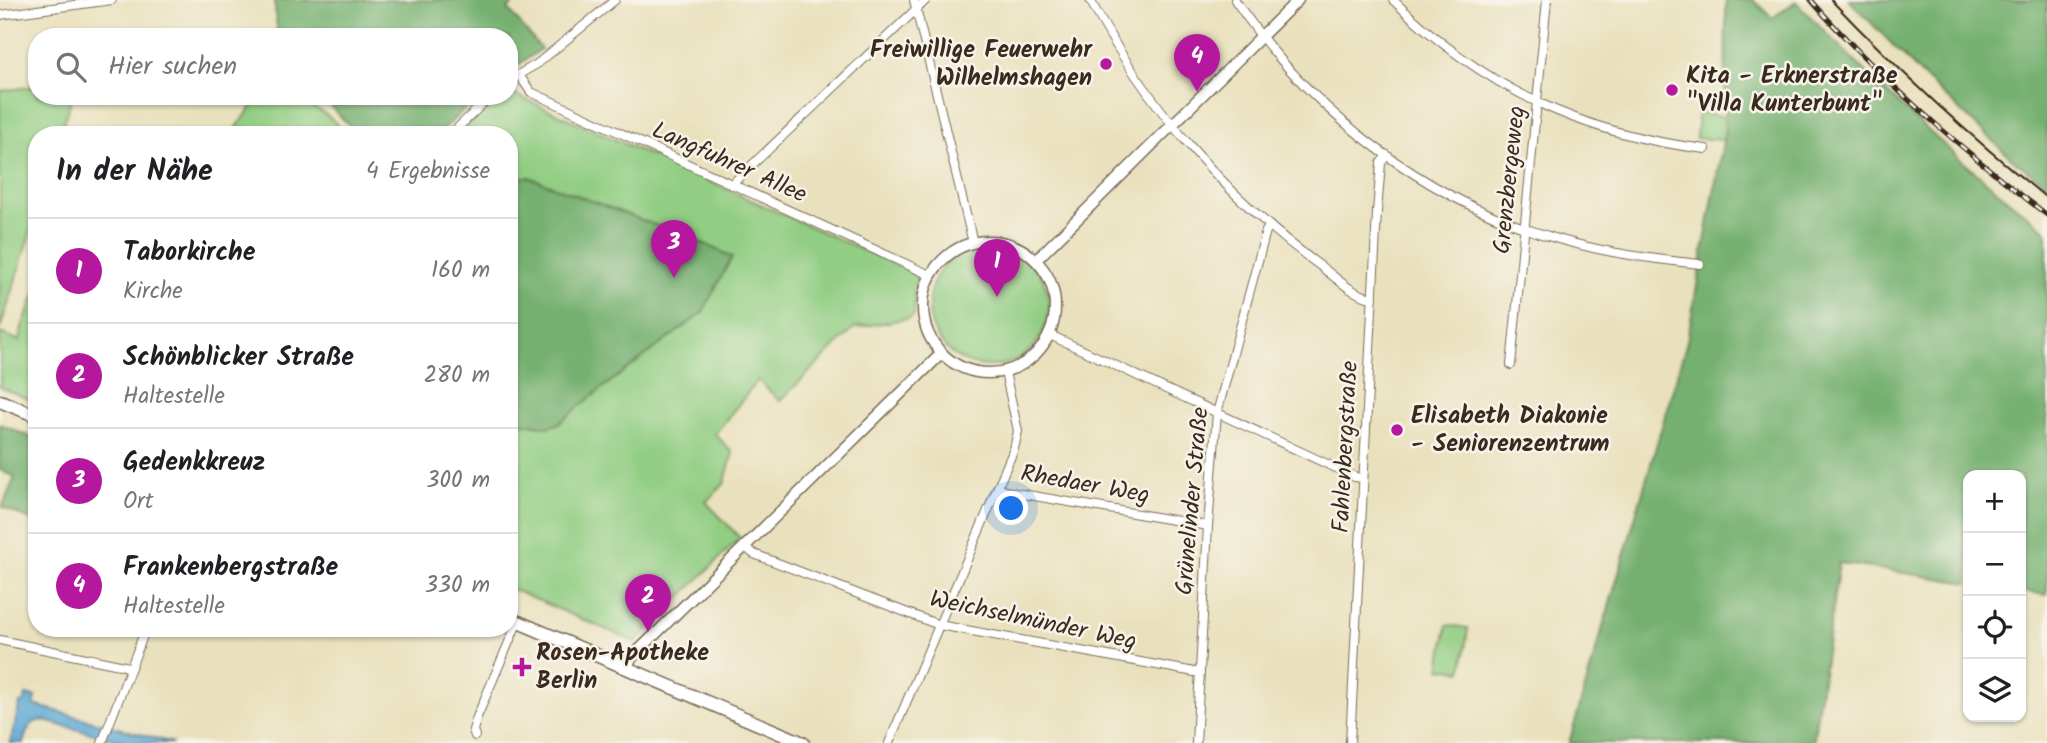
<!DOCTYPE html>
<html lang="de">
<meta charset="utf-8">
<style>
body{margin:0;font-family:Kalam,sans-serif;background:#f6f6f6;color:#202124}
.controls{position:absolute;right:21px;bottom:21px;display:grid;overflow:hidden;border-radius:14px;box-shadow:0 2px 5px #0004}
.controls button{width:63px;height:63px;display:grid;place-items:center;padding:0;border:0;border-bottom:2px solid #e0e0e0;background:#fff;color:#202124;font:35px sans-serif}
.you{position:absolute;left:1012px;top:509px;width:24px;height:24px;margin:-18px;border:5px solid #fff;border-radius:50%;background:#1a73e8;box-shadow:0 0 0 10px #1a73e833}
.badge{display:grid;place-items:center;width:46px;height:46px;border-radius:50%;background:#b5179e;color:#fff;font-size:23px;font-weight:700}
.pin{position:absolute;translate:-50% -58px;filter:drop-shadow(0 2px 4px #0008)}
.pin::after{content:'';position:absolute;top:37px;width:24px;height:21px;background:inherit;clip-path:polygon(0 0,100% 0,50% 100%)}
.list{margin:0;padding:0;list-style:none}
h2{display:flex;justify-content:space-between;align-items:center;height:91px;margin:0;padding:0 28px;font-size:30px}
h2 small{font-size:23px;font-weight:400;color:#757577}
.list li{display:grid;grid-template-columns:46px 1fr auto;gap:21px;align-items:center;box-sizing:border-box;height:105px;padding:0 28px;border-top:2px solid #e0e0e0}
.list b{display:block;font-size:26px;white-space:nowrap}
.list p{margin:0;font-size:23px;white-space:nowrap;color:#757577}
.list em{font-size:23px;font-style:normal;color:#757577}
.icon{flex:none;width:38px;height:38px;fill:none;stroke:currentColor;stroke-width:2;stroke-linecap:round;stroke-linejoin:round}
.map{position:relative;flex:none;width:2047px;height:743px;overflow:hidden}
.search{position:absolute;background:#fff;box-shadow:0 2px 5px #0004;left:28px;top:28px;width:490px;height:77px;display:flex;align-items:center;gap:18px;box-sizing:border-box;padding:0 24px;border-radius:28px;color:#757577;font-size:26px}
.panel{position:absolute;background:#fff;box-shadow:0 2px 5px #0004;left:28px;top:126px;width:490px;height:511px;border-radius:28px}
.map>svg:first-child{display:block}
.green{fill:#91cd82;stroke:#667c50;stroke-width:2}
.forest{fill:#74b070;stroke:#586d47;stroke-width:2}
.water{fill:#5ba8d4;stroke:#4b6979;stroke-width:2}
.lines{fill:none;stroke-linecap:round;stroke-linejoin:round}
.minor-casing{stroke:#786a56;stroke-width:10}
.tertiary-casing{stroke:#786a56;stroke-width:13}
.secondary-casing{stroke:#786a56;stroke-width:15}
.minor{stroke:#fff;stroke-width:8}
.tertiary{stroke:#fff;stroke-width:10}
.secondary{stroke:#fff;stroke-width:12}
.tram{stroke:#3b2a1e;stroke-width:2}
.rail-casing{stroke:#3b2a1e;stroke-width:5}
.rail{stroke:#f7f3e8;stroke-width:2.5;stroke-dasharray:8;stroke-linecap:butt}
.poi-dot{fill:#b5179e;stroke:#f7f3e8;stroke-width:2.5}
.labels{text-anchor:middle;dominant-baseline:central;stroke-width:5;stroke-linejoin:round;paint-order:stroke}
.poi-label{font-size:24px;font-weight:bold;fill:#3b2a1e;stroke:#f7f3e8;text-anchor:start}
.street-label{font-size:24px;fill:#3b2a1e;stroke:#f7f3e8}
</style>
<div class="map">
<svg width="2047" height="743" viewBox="0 0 2047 743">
<rect width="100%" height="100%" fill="#f7f3e8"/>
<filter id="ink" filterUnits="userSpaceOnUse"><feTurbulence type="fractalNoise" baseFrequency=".0143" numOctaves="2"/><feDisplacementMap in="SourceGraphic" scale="14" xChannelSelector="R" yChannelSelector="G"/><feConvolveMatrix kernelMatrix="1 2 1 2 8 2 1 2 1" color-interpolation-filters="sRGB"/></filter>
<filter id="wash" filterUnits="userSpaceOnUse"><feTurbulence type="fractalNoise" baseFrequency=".00686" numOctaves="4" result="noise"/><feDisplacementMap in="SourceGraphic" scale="28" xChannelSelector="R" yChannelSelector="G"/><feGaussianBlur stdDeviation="1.57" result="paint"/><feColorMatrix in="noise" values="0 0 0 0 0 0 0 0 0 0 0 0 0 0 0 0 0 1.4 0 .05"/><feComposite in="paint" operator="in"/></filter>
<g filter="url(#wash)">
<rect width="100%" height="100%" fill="#e9e1bd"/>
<!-- green -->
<g class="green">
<polygon points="37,86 37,96 72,96 60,135 37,135 37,211 0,329 0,91"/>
<polygon points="509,92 912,272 917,277 915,286 914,315 910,318 854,328 780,401 758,380 715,434 733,453 724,484 706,502 740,538 635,642 509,588 509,421 549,427 559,423 601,389 702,313 732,257 707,245 529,177 509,177 509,135 457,135 496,96 509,96"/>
<path d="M258,99C296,102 321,101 346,135H231Z"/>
<polygon points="1698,113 1725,117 1724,140 1696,138"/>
<circle cx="989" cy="306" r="60"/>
<polygon points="37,290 37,403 0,387 0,333 20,341 22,327"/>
<polygon points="1447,625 1468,628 1462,671 1440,668"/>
</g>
<!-- forest -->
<g class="forest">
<polygon points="274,0 517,0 508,9 541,49 509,71 509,37 278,37"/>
<path d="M1726,0H1753L1772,18L1796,2C1875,84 1957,161 2047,231V595L2021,591V475H1968V583L1839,563L1813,743H1569L1687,341L1725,131Z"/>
<polygon points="1849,0 2047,0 2047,185 2012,159 1922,75"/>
<polygon points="321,96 479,96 437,135 358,135"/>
<polygon points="509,177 529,177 707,245 732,257 702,313 601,389 559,423 549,427 509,421"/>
<polygon points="0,424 37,440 37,523 2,507 15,477 0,470"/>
</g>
<!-- water -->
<path class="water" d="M26,695L36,697L34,705L173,743H128L41,720C28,723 27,731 23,743H10L20,703L24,702Z"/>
</g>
<g filter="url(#ink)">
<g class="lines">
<defs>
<g id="minor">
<polyline points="914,0 973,243"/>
<path d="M1090,0C1146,105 1226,198 1323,268C1337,279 1355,296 1373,298"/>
<path d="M1235,0C1310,112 1428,202 1558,239C1605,253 1652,259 1700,264"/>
<path d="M1393,0C1482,87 1583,135 1706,149"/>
<polyline points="0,15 112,0"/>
<polyline points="519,75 531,92 930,275"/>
<polyline points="509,80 537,64 615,0"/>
<polyline points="450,135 491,96"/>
<polyline points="731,185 926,0"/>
<polyline points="1050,335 1355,477 1363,478"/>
<polyline points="1511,365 1547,0"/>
<polyline points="998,488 1005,491 1208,526"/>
<polyline points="745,547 754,554 939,625 1200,673"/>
<polyline points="0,640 129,667"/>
<polyline points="475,736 473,730 477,717 518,621"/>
<polyline points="102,743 146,628"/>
<polyline points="889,743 1014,449 1018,431 1005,372"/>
<polyline points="1196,743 1208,526 1217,413 1266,231 1270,226"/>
<polyline points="1350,743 1377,212 1381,163 1387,155"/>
</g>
<g id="tertiary">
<circle cx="989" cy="307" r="66"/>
<polyline points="1036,260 1298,0"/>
<polyline points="627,668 631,658 942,353"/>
</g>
<g id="secondary">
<polyline points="0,401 37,416"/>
<polyline points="509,618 803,743"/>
</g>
</defs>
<!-- minor casing -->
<use href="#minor" class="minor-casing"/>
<!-- tertiary casing -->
<use href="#tertiary" class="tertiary-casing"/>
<!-- secondary casing -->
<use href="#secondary" class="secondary-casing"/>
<!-- minor -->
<use href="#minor" class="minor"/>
<!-- tertiary -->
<use href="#tertiary" class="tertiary"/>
<!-- secondary -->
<use href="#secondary" class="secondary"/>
<!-- tram -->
<path class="tram" d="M1831,0C1899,71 1970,137 2047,198"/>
<defs>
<path id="rail" d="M1811,0C1881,81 1963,150 2047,215"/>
</defs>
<!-- rail casing -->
<use href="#rail" class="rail-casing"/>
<!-- rail -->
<use href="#rail" class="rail"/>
</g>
</g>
<!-- markers -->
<g class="poi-dot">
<circle cx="1106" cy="64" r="7"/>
<circle cx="1672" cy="90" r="7"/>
<circle cx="1397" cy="430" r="7"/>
<path d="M518.5 656.5h7v7h7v7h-7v7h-7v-7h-7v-7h7z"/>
</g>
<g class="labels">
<!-- poi labels -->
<g class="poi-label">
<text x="1092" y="50" text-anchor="end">Freiwillige Feuerwehr<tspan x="1092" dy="28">Wilhelmshagen</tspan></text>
<text x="1686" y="76">Kita - Erknerstraße<tspan x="1686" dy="28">"Villa Kunterbunt"</tspan></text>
<text x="1411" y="416">Elisabeth Diakonie<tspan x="1411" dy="28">- Seniorenzentrum</tspan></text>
<text x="536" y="653">Rosen-Apotheke<tspan x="536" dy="28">Berlin</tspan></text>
</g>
<!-- street labels -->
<g class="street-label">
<text transform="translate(729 163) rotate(24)">Langfuhrer Allee</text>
<text transform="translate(1510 180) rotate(-84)">Grenzbergeweg</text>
<text transform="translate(1346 447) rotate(-87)">Fahlenbergstraße</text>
<text transform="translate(1085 485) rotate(10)">Rhedaer Weg</text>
<text transform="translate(1193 501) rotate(-85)">Grünelinder Straße</text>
<text transform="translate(1033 621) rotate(12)">Weichselmünder Weg</text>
</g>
</g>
</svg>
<div class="controls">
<button>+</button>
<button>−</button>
<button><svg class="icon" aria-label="locate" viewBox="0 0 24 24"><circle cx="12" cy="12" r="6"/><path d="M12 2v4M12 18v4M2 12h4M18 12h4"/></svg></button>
<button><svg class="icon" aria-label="layers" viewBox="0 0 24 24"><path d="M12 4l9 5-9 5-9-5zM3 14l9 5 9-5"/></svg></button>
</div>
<div class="you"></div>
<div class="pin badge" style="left:997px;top:297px">1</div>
<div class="pin badge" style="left:648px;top:632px">2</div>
<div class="pin badge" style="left:674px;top:278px">3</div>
<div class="pin badge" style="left:1197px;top:92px">4</div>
<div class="search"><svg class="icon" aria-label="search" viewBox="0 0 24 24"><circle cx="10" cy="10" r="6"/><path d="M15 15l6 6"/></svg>Hier suchen</div>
<section class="panel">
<h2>In der Nähe<small>4 Ergebnisse</small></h2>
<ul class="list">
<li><span class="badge">1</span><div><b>Taborkirche</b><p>Kirche</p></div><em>160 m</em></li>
<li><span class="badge">2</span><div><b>Schönblicker Straße</b><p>Haltestelle</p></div><em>280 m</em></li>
<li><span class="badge">3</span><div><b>Gedenkkreuz</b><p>Ort</p></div><em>300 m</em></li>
<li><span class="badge">4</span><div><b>Frankenbergstraße</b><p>Haltestelle</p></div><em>330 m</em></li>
</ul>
</section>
</div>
